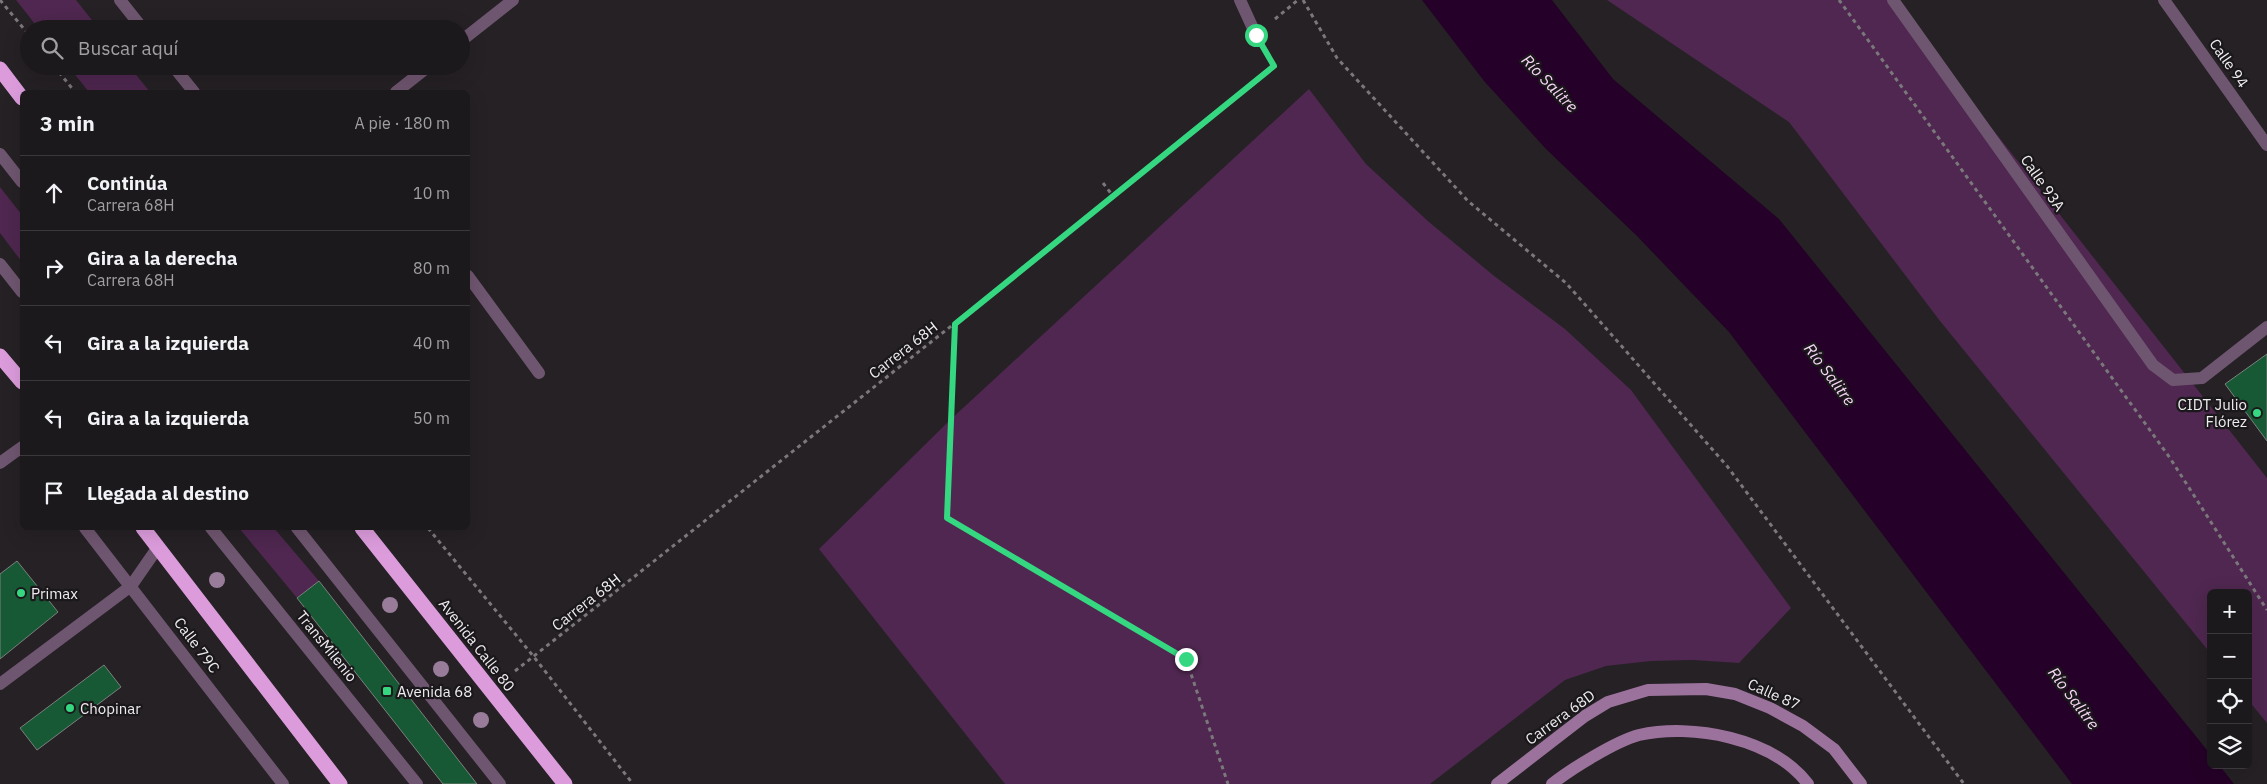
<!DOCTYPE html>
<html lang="es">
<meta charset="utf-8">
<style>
body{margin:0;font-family:"IBM Plex Sans",sans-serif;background:#292629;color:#f1f3f6}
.controls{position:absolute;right:15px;bottom:15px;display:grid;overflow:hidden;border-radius:8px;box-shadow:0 5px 20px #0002}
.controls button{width:45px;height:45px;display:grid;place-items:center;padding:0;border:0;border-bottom:1px solid #3a383b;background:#1c191c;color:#f1f3f6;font:25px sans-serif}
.stop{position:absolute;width:15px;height:15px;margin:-11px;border:4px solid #35d881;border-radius:50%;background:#fff}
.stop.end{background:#35d881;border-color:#fff;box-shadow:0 1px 5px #0008}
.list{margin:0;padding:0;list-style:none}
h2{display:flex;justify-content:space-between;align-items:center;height:65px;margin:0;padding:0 20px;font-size:21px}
h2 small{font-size:16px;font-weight:400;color:#a0a0a3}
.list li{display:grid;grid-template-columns:32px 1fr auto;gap:15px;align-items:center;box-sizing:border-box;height:75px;padding:0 20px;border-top:1px solid #3a383b}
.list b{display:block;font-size:19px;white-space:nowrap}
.list p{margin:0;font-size:16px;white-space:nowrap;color:#a0a0a3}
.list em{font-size:16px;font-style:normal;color:#a0a0a3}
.icon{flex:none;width:28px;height:28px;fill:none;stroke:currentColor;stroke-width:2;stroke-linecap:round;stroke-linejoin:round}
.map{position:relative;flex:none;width:2267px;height:784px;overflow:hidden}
.search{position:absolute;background:#1c191c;box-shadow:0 5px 20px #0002;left:20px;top:20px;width:450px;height:55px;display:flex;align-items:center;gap:12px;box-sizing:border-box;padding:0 18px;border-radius:28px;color:#a0a0a3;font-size:19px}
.panel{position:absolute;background:#1c191c;box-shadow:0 5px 20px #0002;left:20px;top:90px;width:450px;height:440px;border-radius:8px}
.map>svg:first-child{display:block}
.green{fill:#4f2750}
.water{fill:#250028}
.building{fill:#165934;stroke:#7b817d}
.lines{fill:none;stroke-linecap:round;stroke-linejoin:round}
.path{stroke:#7b787b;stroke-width:3;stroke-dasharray:4 4;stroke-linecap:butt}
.lane{stroke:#6f5670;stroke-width:12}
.street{stroke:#6f5670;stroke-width:12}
.secondary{stroke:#9b729b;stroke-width:12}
.highway{stroke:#dc9cdc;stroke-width:15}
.tree{fill:#987c99}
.route{stroke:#35d881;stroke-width:6}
.poi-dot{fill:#35d881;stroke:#1b181b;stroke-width:2}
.labels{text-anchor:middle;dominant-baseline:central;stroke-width:4.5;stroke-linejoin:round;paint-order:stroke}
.street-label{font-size:15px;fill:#f0edf0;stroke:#1b181b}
.poi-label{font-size:15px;fill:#f0edf0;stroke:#1b181b;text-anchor:start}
.water-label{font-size:16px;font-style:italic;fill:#f8d6f8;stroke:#1b181b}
</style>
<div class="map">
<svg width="2267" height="784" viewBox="0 0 2267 784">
<rect width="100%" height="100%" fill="#252125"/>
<!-- green -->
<g class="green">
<polygon points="16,0 76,0 99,29 39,29"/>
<polygon points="1607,0 1891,0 2267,478 2267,723 2248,700 2248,593 2211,593 2211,654 1940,321 1789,122"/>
<polygon points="68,66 129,66 150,92 89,92"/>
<polygon points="1309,89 1366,164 1429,222 1493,275 1565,329 1631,390 1791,608 1739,663 1693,660 1651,661 1606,666 1565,680 1430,784 1005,784 819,549 950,420"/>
<polygon points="0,187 22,215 22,262 0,233"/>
<polygon points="239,528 274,528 319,581 297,598"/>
</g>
<!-- water -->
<polygon class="water" points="1422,0 1552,0 1613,79 1779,219 2211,755 2211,765 2219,765 2234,784 2072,784 1729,332 1637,236 1546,149 1484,81"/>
<!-- building -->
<g class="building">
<polygon points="2267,354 2267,441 2225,384"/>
<polygon points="17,561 58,612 0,659 0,574"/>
<polygon points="319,581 477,784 443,784 297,598"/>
<polygon points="104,665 121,687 37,750 20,728"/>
</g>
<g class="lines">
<!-- path -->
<g class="path">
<polyline points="0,0 29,35"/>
<polyline points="1303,0 1337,58 1468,201 1566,283 1727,466 1964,784"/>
<polyline points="1839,0 2170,458 2267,610"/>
<polyline points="1275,19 1298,0"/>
<polyline points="54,66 75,92"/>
<polyline points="1103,183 1113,196"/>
<polyline points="955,324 947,518 1186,659 1228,784"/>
<polyline points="428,528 534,657 633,784"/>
<polyline points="515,671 955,323 1274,66 1268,56"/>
</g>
<!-- lane -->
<g class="lane">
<polyline points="0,154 22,182"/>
<polyline points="0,264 22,292"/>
<polyline points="468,276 539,373"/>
<polyline points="211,528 417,784"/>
<polyline points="297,528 500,784"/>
<polyline points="0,684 131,586 158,547"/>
</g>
<!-- street -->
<g class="street">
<polyline points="120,0 143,29"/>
<polyline points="1240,0 1256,35"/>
<polyline points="1893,0 2153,365 2173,380 2202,378 2267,327"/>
<polyline points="2164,0 2267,145"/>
<polyline points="461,41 513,0"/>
<polyline points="173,66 194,92"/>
<polyline points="396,92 429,66"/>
<polyline points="0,463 22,447"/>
<polyline points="85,528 283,784"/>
</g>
<!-- secondary -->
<g class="secondary">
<polyline points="1497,784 1585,716 1608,702 1648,690 1706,689 1735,694 1770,708 1803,726 1834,749 1861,784"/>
<path d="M1552,784C1571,769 1616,741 1639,735C1692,723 1773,738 1808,784"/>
</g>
<!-- highway -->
<g class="highway">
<polyline points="0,69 22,98"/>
<polyline points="0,356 22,382"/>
<polyline points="143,528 340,784"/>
<polyline points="362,528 565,784"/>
</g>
</g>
<!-- trees -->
<g class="tree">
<circle cx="217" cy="580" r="8"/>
<circle cx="390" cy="605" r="8"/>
<circle cx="441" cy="669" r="8"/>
<circle cx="481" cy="720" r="8"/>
</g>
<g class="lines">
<!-- route -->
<polyline class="route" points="1186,659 947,518 955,324 1274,66 1256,35"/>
</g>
<!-- markers -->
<g class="poi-dot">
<circle cx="2257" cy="413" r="5"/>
<circle cx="21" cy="593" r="5"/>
<rect x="382" y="686" width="10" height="10" rx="2.5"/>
<circle cx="70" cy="708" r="5"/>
</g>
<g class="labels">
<!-- street labels -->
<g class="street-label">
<text transform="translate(2229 63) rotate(55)">Calle 94</text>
<text transform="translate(2043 183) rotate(55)">Calle 93A</text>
<text transform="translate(903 350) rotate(-38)">Carrera 68H</text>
<text transform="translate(586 602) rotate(-38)">Carrera 68H</text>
<text transform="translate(197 645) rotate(53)">Calle 79C</text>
<text transform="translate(477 645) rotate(52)">Avenida Calle 80</text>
<text transform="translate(327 646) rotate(51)">TransMilenio</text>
<text transform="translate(1774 694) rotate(24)">Calle 87</text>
<text transform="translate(1560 717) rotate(-36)">Carrera 68D</text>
</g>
<!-- poi labels -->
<g class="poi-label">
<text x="2247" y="404" text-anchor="end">CIDT Julio<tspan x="2247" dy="17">Flórez</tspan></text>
<text x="31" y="593">Primax</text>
<text x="397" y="691">Avenida 68</text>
<text x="80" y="708">Chopinar</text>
</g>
<!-- water labels -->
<g class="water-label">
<text transform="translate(1550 83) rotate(46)">Río Salitre</text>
<text transform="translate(1830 374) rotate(53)">Río Salitre</text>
<text transform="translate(2074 698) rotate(53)">Río Salitre</text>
</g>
</g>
</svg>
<div class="controls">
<button>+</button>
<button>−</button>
<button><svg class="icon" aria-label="locate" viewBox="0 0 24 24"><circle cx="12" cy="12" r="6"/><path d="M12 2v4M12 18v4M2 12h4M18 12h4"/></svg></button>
<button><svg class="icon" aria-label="layers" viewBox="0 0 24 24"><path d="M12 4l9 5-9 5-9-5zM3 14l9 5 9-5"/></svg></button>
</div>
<div class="stop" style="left:1256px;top:35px"></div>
<div class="stop end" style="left:1186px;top:659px"></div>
<div class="search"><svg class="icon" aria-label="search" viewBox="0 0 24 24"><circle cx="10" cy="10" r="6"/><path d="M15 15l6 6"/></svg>Buscar aquí</div>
<section class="panel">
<h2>3 min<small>A pie · 180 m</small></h2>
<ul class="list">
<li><svg class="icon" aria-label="ahead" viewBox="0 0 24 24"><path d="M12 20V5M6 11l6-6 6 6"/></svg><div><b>Continúa</b><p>Carrera 68H</p></div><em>10 m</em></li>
<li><svg class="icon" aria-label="right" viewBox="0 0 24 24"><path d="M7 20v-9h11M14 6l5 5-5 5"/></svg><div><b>Gira a la derecha</b><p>Carrera 68H</p></div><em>80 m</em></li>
<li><svg class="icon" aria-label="left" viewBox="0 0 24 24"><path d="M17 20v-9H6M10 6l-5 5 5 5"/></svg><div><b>Gira a la izquierda</b></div><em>40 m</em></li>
<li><svg class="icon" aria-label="left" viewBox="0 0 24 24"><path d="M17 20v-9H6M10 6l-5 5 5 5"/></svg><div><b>Gira a la izquierda</b></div><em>50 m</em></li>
<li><svg class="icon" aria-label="arrive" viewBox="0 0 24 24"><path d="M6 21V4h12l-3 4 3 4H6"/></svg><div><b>Llegada al destino</b></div></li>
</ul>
</section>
</div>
